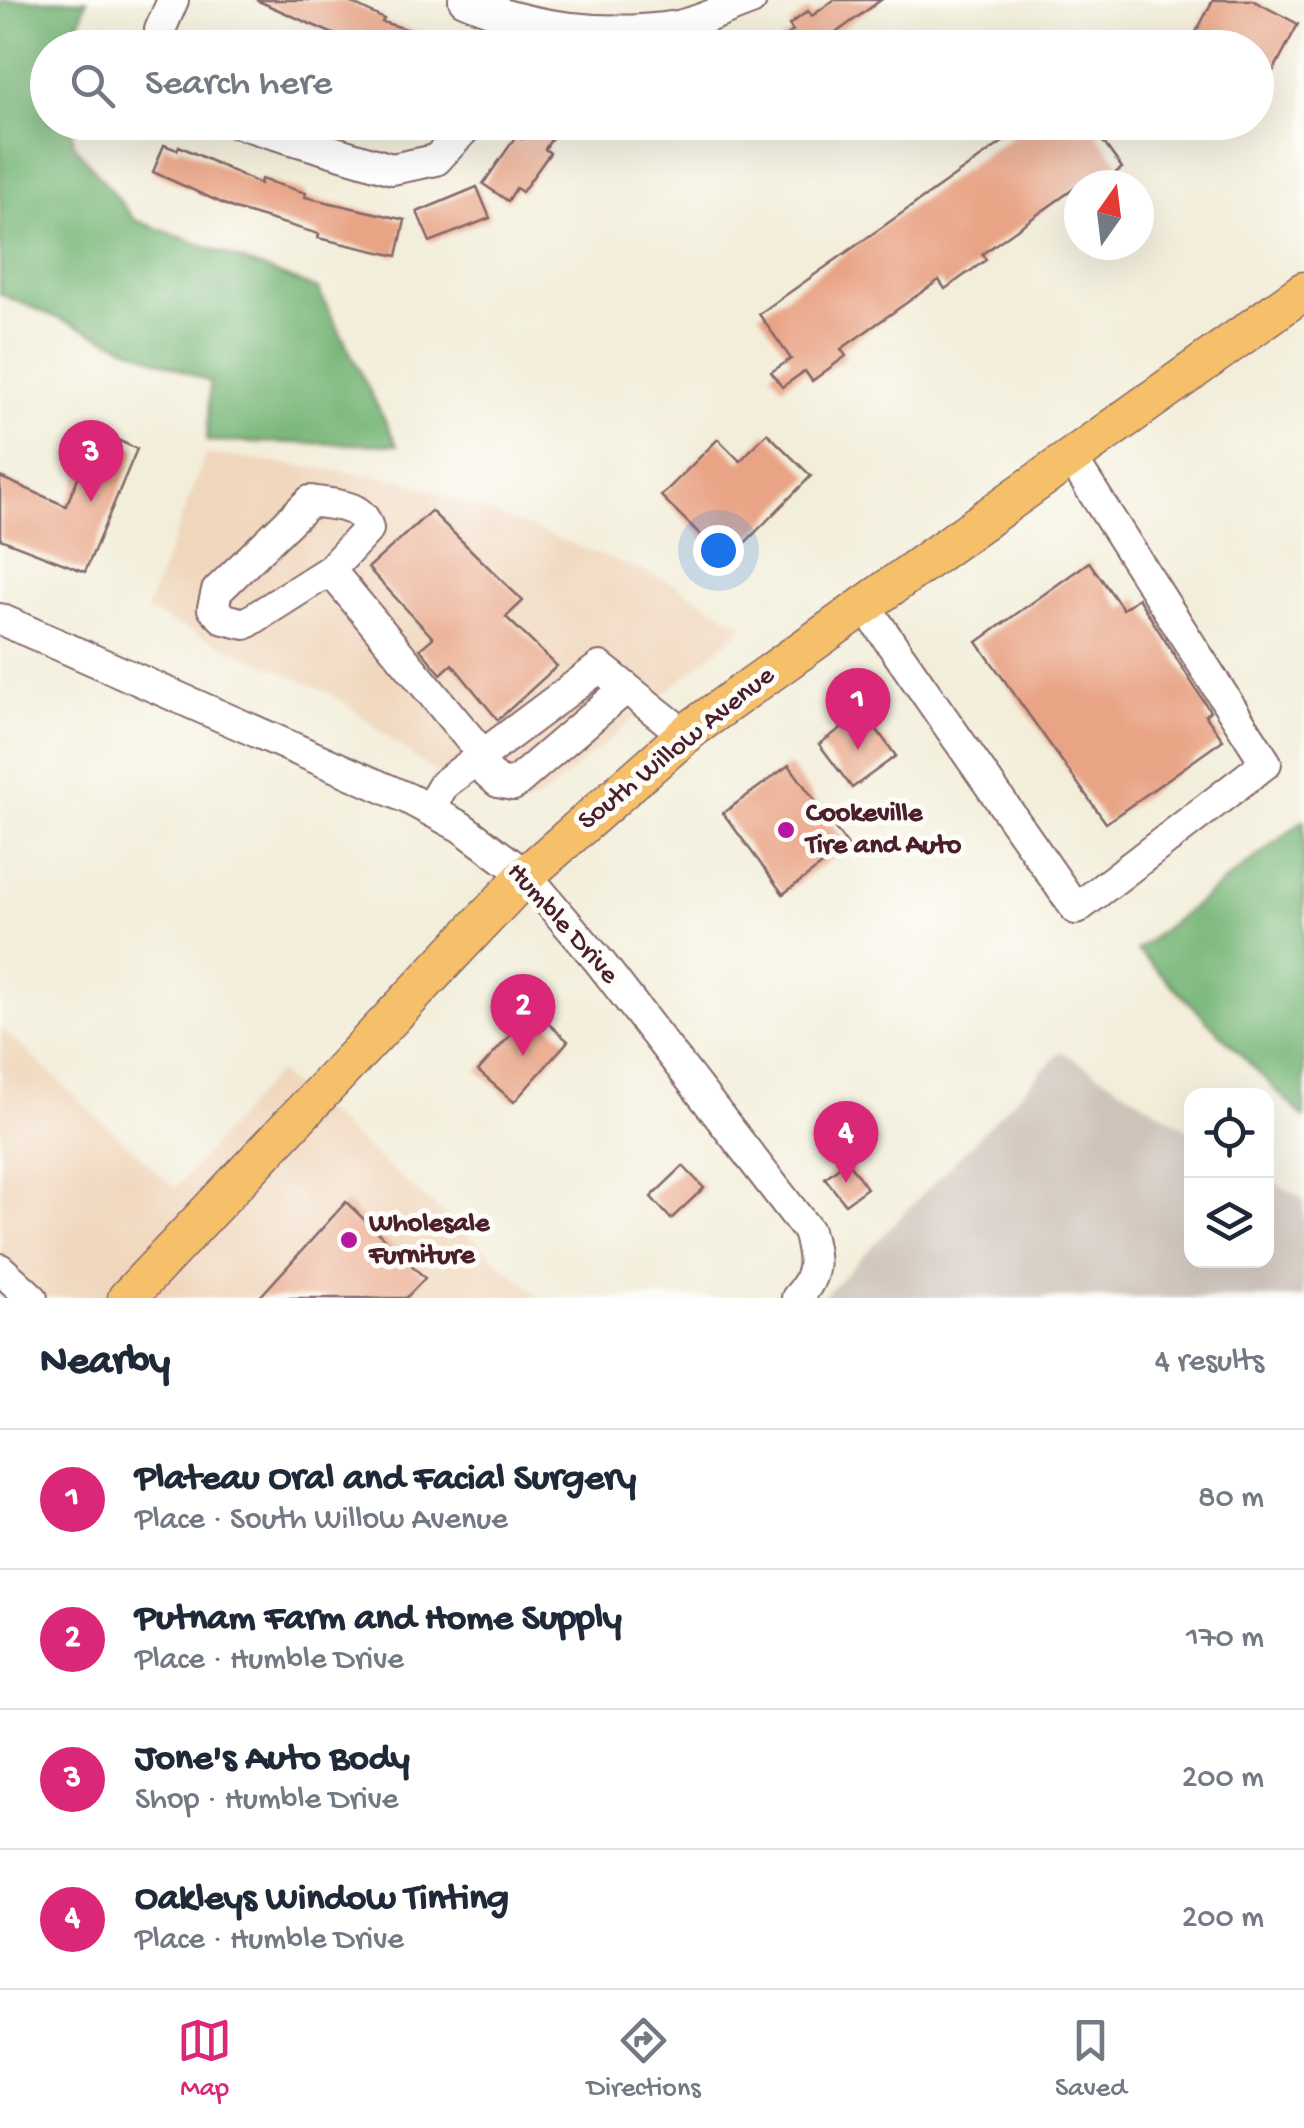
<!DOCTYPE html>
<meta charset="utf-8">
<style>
body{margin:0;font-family:"Gochi Hand",sans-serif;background:#f6f6f7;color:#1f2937}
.controls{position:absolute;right:30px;bottom:30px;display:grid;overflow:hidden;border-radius:20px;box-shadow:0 10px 40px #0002}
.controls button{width:90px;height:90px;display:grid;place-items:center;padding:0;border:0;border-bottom:2px solid #e0e1e3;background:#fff;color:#1f2937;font:50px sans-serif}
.compass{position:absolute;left:1064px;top:170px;width:90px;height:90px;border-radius:50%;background:#fff;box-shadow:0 10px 40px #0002;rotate:14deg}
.you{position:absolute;left:718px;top:550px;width:35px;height:35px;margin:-25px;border:8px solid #fff;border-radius:50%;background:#1a73e8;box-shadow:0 0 0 15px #1a73e833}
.badge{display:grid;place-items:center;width:65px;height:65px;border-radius:50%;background:#db2777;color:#fff;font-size:32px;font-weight:700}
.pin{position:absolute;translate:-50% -82px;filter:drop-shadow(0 2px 5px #0008)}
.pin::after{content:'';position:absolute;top:52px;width:35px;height:30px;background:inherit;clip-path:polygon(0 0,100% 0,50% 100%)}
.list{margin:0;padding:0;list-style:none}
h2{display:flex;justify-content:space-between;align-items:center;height:130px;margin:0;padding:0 40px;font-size:42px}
h2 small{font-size:32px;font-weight:400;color:#747a83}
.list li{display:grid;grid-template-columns:65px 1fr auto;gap:30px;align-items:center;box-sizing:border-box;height:140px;padding:0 40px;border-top:2px solid #e0e1e3}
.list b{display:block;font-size:38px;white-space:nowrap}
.list p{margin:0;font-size:32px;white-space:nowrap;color:#747a83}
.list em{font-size:32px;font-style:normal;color:#747a83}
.icon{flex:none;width:55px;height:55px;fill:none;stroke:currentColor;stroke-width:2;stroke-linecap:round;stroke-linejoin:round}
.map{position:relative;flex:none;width:1304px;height:1298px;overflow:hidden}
.search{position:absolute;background:#fff;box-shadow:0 10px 40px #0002;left:30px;right:30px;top:30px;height:110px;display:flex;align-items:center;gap:25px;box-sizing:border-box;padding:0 35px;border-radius:55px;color:#747a83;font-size:38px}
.sheet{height:690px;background:#fff}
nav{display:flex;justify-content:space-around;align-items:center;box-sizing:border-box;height:140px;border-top:2px solid #e0e1e3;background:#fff;font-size:28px;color:#747a83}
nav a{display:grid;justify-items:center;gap:5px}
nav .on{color:#db2777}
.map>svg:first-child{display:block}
.built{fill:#f0d6bc}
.industrial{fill:#cec2b9}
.forest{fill:#75b576;stroke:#606a50;stroke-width:2.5}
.building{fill:#e9a486}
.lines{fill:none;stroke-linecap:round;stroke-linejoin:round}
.minor-casing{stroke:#856768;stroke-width:34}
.major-casing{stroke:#856768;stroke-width:41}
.minor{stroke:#fff;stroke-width:30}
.major{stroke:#f6c06b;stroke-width:38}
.poi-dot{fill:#b5179e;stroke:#fdfcf7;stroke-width:4}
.labels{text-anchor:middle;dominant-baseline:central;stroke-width:10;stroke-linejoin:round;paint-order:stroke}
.street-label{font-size:28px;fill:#4a1f2b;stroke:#fdfcf7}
.poi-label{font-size:28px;font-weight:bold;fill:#4a1f2b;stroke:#fdfcf7;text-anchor:start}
</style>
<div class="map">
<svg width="1304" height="1298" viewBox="0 0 1304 1298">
<rect width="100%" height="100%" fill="#fdfcf7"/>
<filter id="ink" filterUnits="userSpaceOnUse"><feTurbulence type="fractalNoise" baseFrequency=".01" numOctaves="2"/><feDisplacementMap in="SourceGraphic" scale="20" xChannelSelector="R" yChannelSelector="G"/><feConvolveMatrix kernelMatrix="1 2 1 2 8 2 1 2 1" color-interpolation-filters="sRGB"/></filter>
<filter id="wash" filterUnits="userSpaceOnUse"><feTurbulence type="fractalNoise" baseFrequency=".0048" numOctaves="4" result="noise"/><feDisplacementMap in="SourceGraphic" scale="40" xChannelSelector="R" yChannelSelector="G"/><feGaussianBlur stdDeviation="2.25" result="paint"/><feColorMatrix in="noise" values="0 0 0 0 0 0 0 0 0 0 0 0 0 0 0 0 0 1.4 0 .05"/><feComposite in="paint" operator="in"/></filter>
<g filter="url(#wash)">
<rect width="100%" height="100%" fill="#f3eeda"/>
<!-- built -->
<g class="built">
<polygon points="206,454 402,479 671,582 745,626 536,802 510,807 435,773 334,695 146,611"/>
<polygon points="0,1027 175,1188 277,1072 542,1298 0,1298"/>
</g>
<!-- industrial -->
<polygon class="industrial" points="1061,1051 1191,1131 1192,1260 1266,1260 1267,1177 1304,1200 1304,1298 822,1298"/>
<!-- forest -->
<g class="forest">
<polygon points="0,0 87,0 71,47 48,48 48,122 71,123 73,144 135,220 318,289 397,445 207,441 210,382 0,294"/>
<polygon points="1304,820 1304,1118 1137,950"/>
</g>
<g id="blocks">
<!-- building -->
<g class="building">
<polygon points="256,0 345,0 384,19 382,22 424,34 420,48 365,48"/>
<polygon points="834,0 881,0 815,48 770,48 793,31 789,25 808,11 812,16"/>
<polygon points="1213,0 1252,0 1298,24 1268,81 1256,75 1256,48 1205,48 1192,40"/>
<polygon points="1031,122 1089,122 1122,168 1099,185 1079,185 982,254 986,260 945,289 939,280 841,349 846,356 812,381 805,371 782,387 771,372 791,359 759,314"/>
<polygon points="532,124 552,138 545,149 550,153 522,192 516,188 508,201 483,184 517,135 522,139"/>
<polygon points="164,145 177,150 179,146 260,184 261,179 306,193 305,197 405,220 397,256 318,238 319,234 235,209 153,172"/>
<polygon points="477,187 490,218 430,242 417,212"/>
<polygon points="98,431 137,449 85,572 0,539 0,477 66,506"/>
<polygon points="767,433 811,476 727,561 661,496 718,439 740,461"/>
<polygon points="431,511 523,601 506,617 557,666 498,720 452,664 441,674 420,649 433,638 368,568"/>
<polygon points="1089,562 1123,609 1138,598 1210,711 1205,715 1223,740 1106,823 977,642"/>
<polygon points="864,712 896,756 852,788 819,744"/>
<polygon points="789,765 848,846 783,894 723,813"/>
<polygon points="533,1010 568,1041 514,1102 478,1071"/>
<polygon points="847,1161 867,1188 845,1204 825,1178"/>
<polygon points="683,1166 704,1188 671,1219 651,1197"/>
<polygon points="346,1202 425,1278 406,1298 259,1298"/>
</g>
</g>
</g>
<g filter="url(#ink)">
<use href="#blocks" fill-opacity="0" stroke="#856768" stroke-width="2.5"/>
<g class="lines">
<defs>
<g id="minor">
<path d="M464,0C528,28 607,37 678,26C702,21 728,8 751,0"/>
<polyline points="163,48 160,30 173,0"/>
<polyline points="235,122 392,169 436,160 471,122"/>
<path d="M330,570L245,624L224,619L213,608L217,591L310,501C332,505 363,503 368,529L330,570L483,755"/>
<polyline points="865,606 1076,909 1266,763 1070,456"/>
<path d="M0,619L409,799L461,827L526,875L599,961L808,1231C816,1259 818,1275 797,1298"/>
<polyline points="475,761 498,782 513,785 626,688"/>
<polyline points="429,809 444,784 600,667 685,735"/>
<polyline points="0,1269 32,1298"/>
</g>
<polyline id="major" points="127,1298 526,875 693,728 1304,291"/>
</defs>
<!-- minor casing -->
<use href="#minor" class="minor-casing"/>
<!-- major casing -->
<use href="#major" class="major-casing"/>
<!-- minor -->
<use href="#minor" class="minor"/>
<!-- major -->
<use href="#major" class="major"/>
</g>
</g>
<!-- markers -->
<g class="poi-dot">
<circle cx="786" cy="830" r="10"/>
<circle cx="349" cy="1240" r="10"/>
</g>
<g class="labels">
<!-- street labels -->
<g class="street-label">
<text transform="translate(677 749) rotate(-39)">South Willow Avenue</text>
<text transform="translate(562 924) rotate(48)">Humble Drive</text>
</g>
<!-- poi labels -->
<g class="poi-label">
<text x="806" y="814">Cookeville<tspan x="806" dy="32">Tire and Auto</tspan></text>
<text x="369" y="1224">Wholesale<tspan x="369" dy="32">Furniture</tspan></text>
</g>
</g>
</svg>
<div class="controls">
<button><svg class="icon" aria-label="locate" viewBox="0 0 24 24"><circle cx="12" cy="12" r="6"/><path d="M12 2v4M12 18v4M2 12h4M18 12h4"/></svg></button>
<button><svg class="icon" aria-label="layers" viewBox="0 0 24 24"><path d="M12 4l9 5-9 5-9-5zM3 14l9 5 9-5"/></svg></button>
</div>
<svg class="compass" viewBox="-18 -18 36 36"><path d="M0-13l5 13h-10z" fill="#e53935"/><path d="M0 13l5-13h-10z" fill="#747a83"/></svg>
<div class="you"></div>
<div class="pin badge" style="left:858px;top:750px">1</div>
<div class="pin badge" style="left:523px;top:1056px">2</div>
<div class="pin badge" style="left:91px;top:502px">3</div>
<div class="pin badge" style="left:846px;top:1183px">4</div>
<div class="search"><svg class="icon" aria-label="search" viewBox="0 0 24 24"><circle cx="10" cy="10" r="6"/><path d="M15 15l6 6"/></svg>Search here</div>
</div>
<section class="sheet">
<h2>Nearby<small>4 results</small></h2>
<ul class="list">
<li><span class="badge">1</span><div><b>Plateau Oral and Facial Surgery</b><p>Place · South Willow Avenue</p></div><em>80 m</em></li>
<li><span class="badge">2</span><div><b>Putnam Farm and Home Supply</b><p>Place · Humble Drive</p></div><em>170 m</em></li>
<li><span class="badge">3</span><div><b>Jone's Auto Body</b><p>Shop · Humble Drive</p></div><em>200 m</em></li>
<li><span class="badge">4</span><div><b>Oakleys Window Tinting</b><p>Place · Humble Drive</p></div><em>200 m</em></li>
</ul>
</section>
<nav>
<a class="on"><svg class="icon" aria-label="map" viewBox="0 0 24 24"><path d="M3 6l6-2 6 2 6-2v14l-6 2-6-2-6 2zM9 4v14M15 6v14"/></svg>Map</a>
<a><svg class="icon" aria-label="directions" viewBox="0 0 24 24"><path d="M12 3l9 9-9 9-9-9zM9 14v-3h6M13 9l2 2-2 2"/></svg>Directions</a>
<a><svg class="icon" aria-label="saved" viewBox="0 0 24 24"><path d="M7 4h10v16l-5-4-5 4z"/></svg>Saved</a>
</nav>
